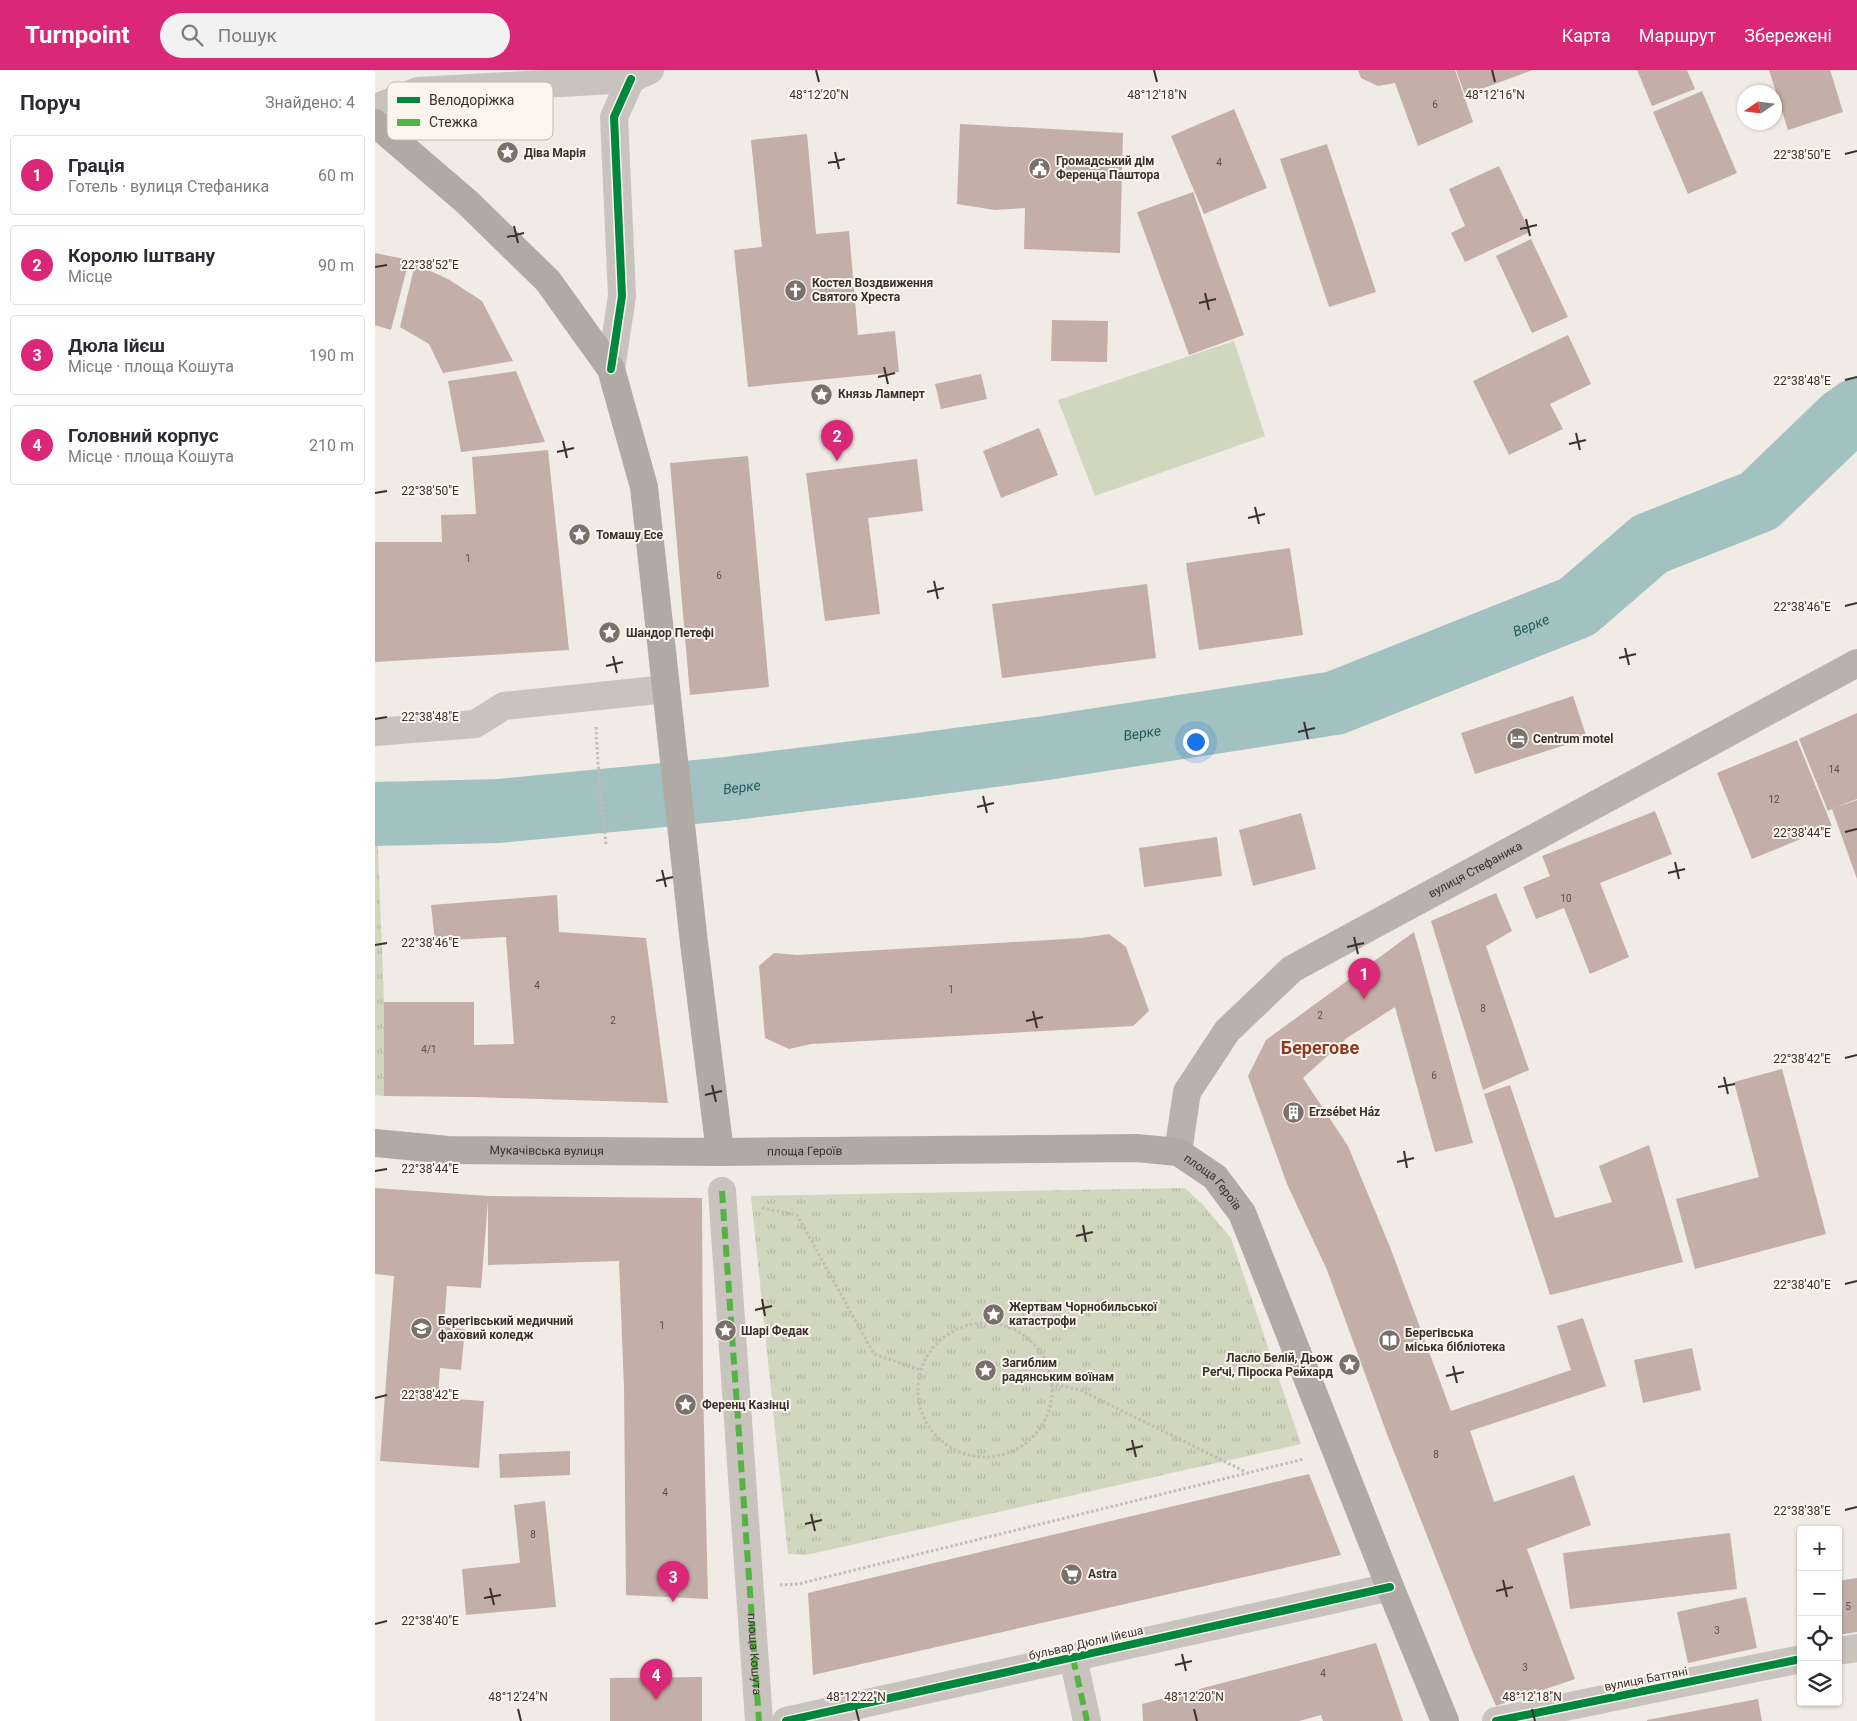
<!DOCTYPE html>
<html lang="uk">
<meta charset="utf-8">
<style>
body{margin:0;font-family:Roboto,sans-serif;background:#f2f2f3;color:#2b2b33}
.controls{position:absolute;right:15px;bottom:15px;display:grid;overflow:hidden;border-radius:5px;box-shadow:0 1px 4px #0004}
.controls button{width:45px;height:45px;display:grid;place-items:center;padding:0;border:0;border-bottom:1px solid #e1e1e2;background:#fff;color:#2b2b33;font:25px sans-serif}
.compass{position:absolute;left:1362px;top:15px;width:45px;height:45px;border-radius:50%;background:#fff;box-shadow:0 1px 4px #0004;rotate:257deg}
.you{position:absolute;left:820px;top:671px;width:18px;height:18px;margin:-12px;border:4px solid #fff;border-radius:50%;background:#1a73e8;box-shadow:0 0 0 8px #1a73e833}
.badge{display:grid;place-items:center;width:32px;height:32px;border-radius:50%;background:#db2777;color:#fff;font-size:16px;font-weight:700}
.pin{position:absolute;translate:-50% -41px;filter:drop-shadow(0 1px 2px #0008)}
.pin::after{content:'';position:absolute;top:26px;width:18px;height:15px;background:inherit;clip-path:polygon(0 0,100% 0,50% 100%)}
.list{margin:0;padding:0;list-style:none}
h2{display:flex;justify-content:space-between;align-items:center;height:65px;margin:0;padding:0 20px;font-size:21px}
h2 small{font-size:16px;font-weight:400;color:#7c7c81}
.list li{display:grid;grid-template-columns:32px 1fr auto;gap:15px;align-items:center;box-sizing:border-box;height:80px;margin:0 10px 10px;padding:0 10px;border:1px solid #e1e1e2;border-radius:5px}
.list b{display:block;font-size:19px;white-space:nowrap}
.list p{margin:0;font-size:16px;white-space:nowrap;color:#7c7c81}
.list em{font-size:16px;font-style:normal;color:#7c7c81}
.icon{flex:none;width:28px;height:28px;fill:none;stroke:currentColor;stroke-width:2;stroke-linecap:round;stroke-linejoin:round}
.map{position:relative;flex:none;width:1482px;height:1651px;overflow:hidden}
header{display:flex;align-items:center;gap:30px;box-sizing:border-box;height:70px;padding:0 25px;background:#db2777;color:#fff}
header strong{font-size:24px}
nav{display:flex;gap:28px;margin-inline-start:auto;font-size:18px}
.search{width:350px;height:45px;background:#f2f2f3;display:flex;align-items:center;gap:12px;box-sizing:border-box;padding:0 18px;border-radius:28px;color:#7c7c81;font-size:19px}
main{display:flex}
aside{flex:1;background:#fff}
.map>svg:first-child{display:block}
.grass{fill:url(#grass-tufts)}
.garden{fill:#d1d6bf}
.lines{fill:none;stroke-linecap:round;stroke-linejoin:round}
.river{stroke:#a1c2c1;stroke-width:64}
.building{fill:#c3afa7}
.path{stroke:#c2bbb6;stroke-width:3;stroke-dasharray:2.5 2.5;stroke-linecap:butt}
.minor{stroke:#c9c3be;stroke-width:28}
.major{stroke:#b8b1ad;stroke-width:28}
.highway{stroke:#afaaa4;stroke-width:28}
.quiet{stroke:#57b246;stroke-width:6;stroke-dasharray:12 6;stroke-linecap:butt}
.cycleway-casing{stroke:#fbf5ee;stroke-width:11}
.cycleway{stroke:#00873e;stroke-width:8}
.ticks{fill:none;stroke:#3b302b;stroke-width:2}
.labels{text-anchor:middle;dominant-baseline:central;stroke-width:4;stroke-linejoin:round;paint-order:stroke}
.number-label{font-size:10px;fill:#5d504a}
.poi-label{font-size:12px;font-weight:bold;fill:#3b302b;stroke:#fbf5ee;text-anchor:start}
.street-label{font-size:12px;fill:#3b302b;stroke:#fbf5ee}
.water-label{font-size:14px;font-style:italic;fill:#1f5a5e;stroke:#fbf5ee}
.district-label{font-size:18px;font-weight:bold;fill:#8c3b22;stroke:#fbf5ee}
.key{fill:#fbf5ee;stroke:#c1bab4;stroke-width:1}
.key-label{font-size:14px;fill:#3b302b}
.ticks-label{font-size:12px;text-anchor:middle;fill:#3b302b;stroke:#fbf5ee;stroke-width:4;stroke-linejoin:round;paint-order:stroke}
</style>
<header>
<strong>Turnpoint</strong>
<div class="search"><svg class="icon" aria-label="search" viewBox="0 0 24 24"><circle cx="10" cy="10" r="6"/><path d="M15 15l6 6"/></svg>Пошук</div>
<nav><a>Карта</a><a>Маршрут</a><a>Збережені</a></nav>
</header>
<main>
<aside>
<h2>Поруч<small>Знайдено: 4</small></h2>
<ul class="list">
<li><span class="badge">1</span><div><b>Грація</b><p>Готель · вулиця Стефаника</p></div><em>60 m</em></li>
<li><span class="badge">2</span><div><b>Королю Іштвану</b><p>Місце</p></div><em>90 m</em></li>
<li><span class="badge">3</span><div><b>Дюла Ійєш</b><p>Місце · площа Кошута</p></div><em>190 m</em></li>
<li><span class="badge">4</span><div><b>Головний корпус</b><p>Місце · площа Кошута</p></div><em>210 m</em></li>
</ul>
</aside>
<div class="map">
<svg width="1482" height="1651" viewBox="0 0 1482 1651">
<defs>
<pattern id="grass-tufts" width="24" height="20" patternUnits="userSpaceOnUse" patternTransform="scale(1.25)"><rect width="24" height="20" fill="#d1d6bf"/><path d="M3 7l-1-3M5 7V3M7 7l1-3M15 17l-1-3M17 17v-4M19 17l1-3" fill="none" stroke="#b4b8a4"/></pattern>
</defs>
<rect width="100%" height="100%" fill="#f0ebe5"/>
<!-- grass -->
<g class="grass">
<polygon points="0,755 2,755 9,932 9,1026 0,1025"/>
<polygon points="810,1118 827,1134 856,1168 926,1374 431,1485 413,1484 376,1126"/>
</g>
<!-- garden -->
<polygon class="garden" points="859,271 890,366 720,426 683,330"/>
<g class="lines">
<!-- river -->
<path class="river" id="s1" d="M0,744L124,741L351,719L544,695L671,678L960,633L1202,537L1275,474L1384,431L1468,350L1482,340"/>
</g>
<!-- building -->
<g class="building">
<polygon points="983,0 1080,0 1098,52 1043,76 1020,13 1003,16 986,8"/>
<polygon points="1081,0 1158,0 1090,25"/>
<polygon points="1262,0 1312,0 1320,19 1277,36"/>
<polygon points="1394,0 1455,0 1468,42 1413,60"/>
<polygon points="1327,21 1362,103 1313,124 1278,42"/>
<polygon points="859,39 892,118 829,144 796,66"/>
<polygon points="585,54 748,63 745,183 649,179 650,138 620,140 582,134"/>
<polygon points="432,64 441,164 474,161 483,265 520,261 524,302 373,317 359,180 387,177 376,70"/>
<polygon points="952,74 1001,222 954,237 905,89"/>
<polygon points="1124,96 1155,162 1090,192 1076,163 1090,156 1074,119"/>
<polygon points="818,122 869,265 814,285 762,142"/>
<polygon points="1156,169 1193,247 1157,263 1121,186"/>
<polygon points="0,183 34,190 16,260 0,255"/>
<polygon points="40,194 73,209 107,231 138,291 68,303 54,274 25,257"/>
<polygon points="677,250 733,251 732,292 676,291"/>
<polygon points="1193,265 1216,314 1175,334 1188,359 1134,385 1098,311"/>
<polygon points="141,301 170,372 86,382 73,311"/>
<polygon points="606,304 612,329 566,339 560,314"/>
<polygon points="664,358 683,405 626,428 608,381"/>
<polygon points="173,380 194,580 0,592 0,472 67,472 66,445 101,444 97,387"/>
<polygon points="373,386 394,617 315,625 295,393"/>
<polygon points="542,389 548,441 493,448 505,544 450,551 431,403"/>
<polygon points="915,478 928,565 824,580 811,493"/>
<polygon points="772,514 781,588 627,608 617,534"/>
<polygon points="1198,626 1212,668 1100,704 1086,663"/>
<polygon points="1482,643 1482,729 1459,738 1482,730 1482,809 1457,739 1453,741 1424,669"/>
<polygon points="1422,670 1457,756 1377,789 1342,703"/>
<polygon points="1280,741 1297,784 1225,813 1254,887 1215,904 1189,838 1161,849 1148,817 1175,806 1167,786"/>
<polygon points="926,743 941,799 878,816 864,760"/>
<polygon points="842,767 847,806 769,817 764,778"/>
<polygon points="1121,823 1137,861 1111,876 1154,1000 1108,1020 1056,851"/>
<polygon points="182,825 184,862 271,868 293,1033 98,1027 9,1026 9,932 99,932 99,975 139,974 131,867 60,871 56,835"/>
<polygon points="1039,862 1098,1073 1060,1082 1020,937 972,968 928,1008 973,1076 1015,1177 1076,1341 1196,1300 1182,1256 1208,1248 1231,1316 1095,1361 1119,1432 1199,1405 1216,1455 1152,1479 1200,1609 1121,1636 1099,1585 1012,1364 952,1200 912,1114 873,1006 891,970"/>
<polygon points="734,864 751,877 774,941 758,956 436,974 414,979 390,968 384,896 399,883 422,885 707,868"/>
<polygon points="1407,999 1451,1164 1320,1199 1301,1129 1384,1107 1359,1012"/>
<polygon points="1135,1015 1180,1148 1237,1132 1224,1096 1274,1075 1308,1192 1175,1225 1109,1024"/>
<polygon points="0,1118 113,1126 327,1128 328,1316 333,1529 251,1525 249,1318 244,1191 113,1195 113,1131 106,1218 72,1216 69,1257 90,1259 86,1300 65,1298 63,1328 109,1331 104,1398 5,1391 19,1206 0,1204"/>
<polygon points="1317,1278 1326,1320 1268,1333 1259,1290"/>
<polygon points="195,1381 195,1405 125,1408 124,1384"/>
<polygon points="934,1404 966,1485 438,1605 433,1523"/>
<polygon points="170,1431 181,1537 91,1545 87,1499 145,1493 139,1435"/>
<polygon points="1355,1463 1362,1519 1195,1539 1188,1483"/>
<polygon points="1482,1508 1482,1562 1463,1565 1463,1511"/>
<polygon points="1371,1527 1382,1578 1313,1593 1302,1542"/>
<polygon points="1001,1573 1028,1651 948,1651 946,1645 924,1651 768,1651 767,1634"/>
<polygon points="327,1607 327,1651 235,1651 235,1608"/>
<polygon points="1383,1629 1387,1651 1272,1651 1272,1650"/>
</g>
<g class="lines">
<!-- path -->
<g class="path">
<polyline points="221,657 224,711 231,774"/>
<polyline points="387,1138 422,1145 499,1284 545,1300"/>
<circle cx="610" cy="1320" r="67"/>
<polyline points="676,1314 705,1320 871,1402"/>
<polyline points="405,1515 423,1514 929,1389"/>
</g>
<!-- minor -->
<g class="minor">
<polyline points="0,38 43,21 256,9 275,0"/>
<polyline points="236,299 247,226 239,47 256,9"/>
<polyline points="0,662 100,654 129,636 291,619"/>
<path id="s2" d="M347,1121L384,1651"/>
<polyline points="1463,1581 1482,1578"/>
<polyline points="698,1588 712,1651"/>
<polyline points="411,1651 1015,1517"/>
<polyline points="1121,1651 1426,1589"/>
</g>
<!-- major -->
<path class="major" id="s3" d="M803,1082L812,1022L852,961L917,899L1482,593"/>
<!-- highway -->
<g class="highway">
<polyline points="0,53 92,132 173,211 236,299 269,417 319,873 345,1082"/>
<path id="s4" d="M0,1073L73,1080L345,1082L761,1078L803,1082L840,1107L867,1143L1015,1517L1070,1651"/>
</g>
<!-- quiet -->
<g class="quiet">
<polyline points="347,1121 384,1651"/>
<polyline points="698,1588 712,1651"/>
</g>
<defs>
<g id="cycleway">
<polyline points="236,299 247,226 239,47 256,9"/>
<polyline points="411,1651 1015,1517"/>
<polyline points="1121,1651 1426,1589"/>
</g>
</defs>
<!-- cycleway casing -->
<use href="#cycleway" class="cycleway-casing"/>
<!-- cycleway -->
<use href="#cycleway" class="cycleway"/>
</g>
<!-- ticks -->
<path class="ticks" d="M441,0L444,12M779,0L782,12M1117,0L1120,12M460,82L464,99M1470,84L1482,81M453,93L470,89M1151,149L1155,166M139,156L143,173M1145,159L1162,155M132,167L149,163M0,197L12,195M830,223L834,240M824,233L841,229M509,297L513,314M503,307L520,303M1470,310L1482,307M1201,363L1205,380M188,371L192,388M1194,374L1211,370M182,382L199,378M0,423L12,421M880,437L884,454M873,448L890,444M559,511L563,529M552,522L569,518M1470,536L1482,533M1250,578L1254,595M238,586L242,603M1244,588L1261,584M231,596L248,592M0,649L12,647M929,652L933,669M923,662L940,658M608,726L612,743M602,737L619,733M1470,762L1482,759M1300,792L1304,809M287,800L291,817M1293,803L1310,799M281,811L298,807M979,867L983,884M0,875L12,873M972,877L989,873M658,941L662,958M651,951L668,947M1470,988L1482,985M1349,1007L1353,1024M337,1015L341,1032M1343,1017L1360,1014M330,1025L347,1021M1029,1081L1032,1098M1022,1092L1039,1088M0,1101L12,1099M708,1155L711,1172M701,1166L718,1162M1470,1214L1482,1211M387,1229L390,1246M380,1240L397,1236M1078,1296L1082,1313M1071,1306L1089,1302M0,1328L12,1325M757,1370L761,1387M751,1380L768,1376M1470,1440L1482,1437M436,1444L440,1461M430,1454L447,1450M1128,1510L1132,1527M115,1518L119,1535M1121,1521L1138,1517M109,1528L126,1525M0,1554L12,1551M807,1584L811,1601M800,1595L817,1591M143,1639L146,1651M481,1639L484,1651M819,1639L822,1651M1157,1639L1160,1651"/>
<!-- icons -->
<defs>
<symbol id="sight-disc" viewBox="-11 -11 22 22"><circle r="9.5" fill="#7a716c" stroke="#fbf5ee"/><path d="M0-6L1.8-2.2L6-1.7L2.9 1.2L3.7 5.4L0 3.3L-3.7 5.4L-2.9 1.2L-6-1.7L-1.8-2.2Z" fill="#fff"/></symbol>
<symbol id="civic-disc" viewBox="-11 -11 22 22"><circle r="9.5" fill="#7a716c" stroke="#fbf5ee"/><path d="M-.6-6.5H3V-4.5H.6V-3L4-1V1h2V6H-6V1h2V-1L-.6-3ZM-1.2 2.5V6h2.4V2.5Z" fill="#fff"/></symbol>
<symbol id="church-disc" viewBox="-11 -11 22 22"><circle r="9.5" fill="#7a716c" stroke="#fbf5ee"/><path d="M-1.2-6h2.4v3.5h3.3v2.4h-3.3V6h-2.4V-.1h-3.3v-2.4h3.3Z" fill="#fff"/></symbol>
<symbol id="hotel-disc" viewBox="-11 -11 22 22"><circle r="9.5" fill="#7a716c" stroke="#fbf5ee"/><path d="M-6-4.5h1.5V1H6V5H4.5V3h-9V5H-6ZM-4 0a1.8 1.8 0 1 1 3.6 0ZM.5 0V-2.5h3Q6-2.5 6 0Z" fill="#fff"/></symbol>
<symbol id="building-disc" viewBox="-11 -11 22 22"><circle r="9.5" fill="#7a716c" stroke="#fbf5ee"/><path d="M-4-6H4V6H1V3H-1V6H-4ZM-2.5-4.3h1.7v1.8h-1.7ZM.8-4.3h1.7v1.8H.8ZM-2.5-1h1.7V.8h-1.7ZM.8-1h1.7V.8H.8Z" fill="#fff"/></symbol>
<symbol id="university-disc" viewBox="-11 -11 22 22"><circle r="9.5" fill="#7a716c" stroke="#fbf5ee"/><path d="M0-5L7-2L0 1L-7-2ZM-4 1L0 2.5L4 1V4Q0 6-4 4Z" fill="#fff"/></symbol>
<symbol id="library-disc" viewBox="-11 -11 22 22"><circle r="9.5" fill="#7a716c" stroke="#fbf5ee"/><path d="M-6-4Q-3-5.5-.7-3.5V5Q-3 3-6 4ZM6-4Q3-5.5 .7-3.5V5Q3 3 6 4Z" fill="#fff"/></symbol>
<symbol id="supermarket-disc" viewBox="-11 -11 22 22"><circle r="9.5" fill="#7a716c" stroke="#fbf5ee"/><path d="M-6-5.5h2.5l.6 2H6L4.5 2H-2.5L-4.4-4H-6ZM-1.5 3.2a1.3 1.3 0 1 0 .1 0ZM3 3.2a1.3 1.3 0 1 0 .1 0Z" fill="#fff"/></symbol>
</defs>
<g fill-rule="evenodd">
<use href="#sight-disc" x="120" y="70" width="25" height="25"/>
<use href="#civic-disc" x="652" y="86" width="25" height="25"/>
<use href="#church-disc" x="408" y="208" width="25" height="25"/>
<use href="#sight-disc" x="434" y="312" width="25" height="25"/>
<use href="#sight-disc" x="192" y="452" width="25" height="25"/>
<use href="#sight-disc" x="222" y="550" width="25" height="25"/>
<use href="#hotel-disc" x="1130" y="656" width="25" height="25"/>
<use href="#building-disc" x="906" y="1030" width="25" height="25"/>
<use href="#sight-disc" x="606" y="1232" width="25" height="25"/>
<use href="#university-disc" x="34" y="1246" width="25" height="25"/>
<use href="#sight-disc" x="338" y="1248" width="25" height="25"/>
<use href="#library-disc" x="1002" y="1258" width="25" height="25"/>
<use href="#sight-disc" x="962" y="1282" width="25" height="25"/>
<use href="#sight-disc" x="598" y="1288" width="25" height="25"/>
<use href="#sight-disc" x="298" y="1322" width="25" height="25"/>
<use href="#supermarket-disc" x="684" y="1492" width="25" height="25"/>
</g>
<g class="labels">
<!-- number labels -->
<g class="number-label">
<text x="1060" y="34">6</text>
<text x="844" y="92">4</text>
<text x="93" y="488">1</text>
<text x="344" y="505">6</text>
<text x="1459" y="699">14</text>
<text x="1399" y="729">12</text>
<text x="1191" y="828">10</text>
<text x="162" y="915">4</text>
<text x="576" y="919">1</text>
<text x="1108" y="938">8</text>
<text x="945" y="945">2</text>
<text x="238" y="950">2</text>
<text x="54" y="979">4/1</text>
<text x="1059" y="1005">6</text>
<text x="287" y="1255">1</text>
<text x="1061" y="1384">8</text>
<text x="290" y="1422">4</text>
<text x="158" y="1464">8</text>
<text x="1473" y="1536">5</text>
<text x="1342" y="1560">3</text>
<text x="1150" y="1597">3</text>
<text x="948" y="1603">4</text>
</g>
<!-- poi labels -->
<g class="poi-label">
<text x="149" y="83">Діва Марія</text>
<text x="681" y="91">Громадський дім<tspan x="681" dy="14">Ференца Паштора</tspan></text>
<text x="437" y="213">Костел Воздвиження<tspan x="437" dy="14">Святого Хреста</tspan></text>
<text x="463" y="324">Князь Ламперт</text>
<text x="221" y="465">Томашу Есе</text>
<text x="251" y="563">Шандор Петефі</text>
<text x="1158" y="669">Centrum motel</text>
<text x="934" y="1042">Erzsébet Ház</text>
<text x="634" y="1237">Жертвам Чорнобильської<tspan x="634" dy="14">катастрофи</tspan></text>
<text x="63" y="1251">Берегівський медичний<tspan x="63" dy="14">фаховий коледж</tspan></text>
<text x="366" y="1261">Шарі Федак</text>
<text x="1030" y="1263">Берегівська<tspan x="1030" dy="14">міська бібліотека</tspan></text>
<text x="958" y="1288" text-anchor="end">Ласло Белій, Дьож<tspan x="958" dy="14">Реґчі, Піроска Рейхард</tspan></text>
<text x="627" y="1293">Загиблим<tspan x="627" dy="14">радянським воїнам</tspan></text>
<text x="327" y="1335">Ференц Казінці</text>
<text x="713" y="1504">Astra</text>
</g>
<!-- street labels -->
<g class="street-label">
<text stroke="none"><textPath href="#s3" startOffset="432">вулиця Стефаника</textPath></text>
<text stroke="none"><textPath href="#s4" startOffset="172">Мукачівська вулиця</textPath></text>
<text stroke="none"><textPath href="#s4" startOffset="430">площа Героїв</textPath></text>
<text stroke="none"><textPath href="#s4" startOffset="850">площа Героїв</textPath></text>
<text transform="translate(711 1573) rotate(-13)">бульвар Дюли Ійєша</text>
<text stroke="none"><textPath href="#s2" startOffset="464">площа Кошута</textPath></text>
<text transform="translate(1271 1609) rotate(-11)">вулиця Баттяні</text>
</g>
<!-- water labels -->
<g class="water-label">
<text stroke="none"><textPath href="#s1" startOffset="1178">Верке</textPath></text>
<text stroke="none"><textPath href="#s1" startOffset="772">Верке</textPath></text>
<text stroke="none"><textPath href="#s1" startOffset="368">Верке</textPath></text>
</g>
<!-- district labels -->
<g class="district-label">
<text x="945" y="977">Берегове</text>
</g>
</g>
<!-- legend -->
<rect x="12" y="12" width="166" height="58" rx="8" class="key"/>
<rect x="22" y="27" width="23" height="6" fill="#00873e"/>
<rect x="22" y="49" width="23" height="7" fill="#57b246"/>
<g class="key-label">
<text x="54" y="35">Велодоріжка</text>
<text x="54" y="57">Стежка</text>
</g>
<g class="ticks-label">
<text x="444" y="29">48°12'20"N</text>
<text x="782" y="29">48°12'18"N</text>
<text x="1120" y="29">48°12'16"N</text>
<text x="1427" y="89">22°38'50"E</text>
<text x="55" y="199">22°38'52"E</text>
<text x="1427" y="315">22°38'48"E</text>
<text x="55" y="425">22°38'50"E</text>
<text x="1427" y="541">22°38'46"E</text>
<text x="55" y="651">22°38'48"E</text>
<text x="1427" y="767">22°38'44"E</text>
<text x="55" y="877">22°38'46"E</text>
<text x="1427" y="993">22°38'42"E</text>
<text x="55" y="1103">22°38'44"E</text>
<text x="1427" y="1219">22°38'40"E</text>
<text x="55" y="1329">22°38'42"E</text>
<text x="1427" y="1445">22°38'38"E</text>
<text x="55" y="1555">22°38'40"E</text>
<text x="143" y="1631">48°12'24"N</text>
<text x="481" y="1631">48°12'22"N</text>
<text x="819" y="1631">48°12'20"N</text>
<text x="1157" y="1631">48°12'18"N</text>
</g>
</svg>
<div class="controls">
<button>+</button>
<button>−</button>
<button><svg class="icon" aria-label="locate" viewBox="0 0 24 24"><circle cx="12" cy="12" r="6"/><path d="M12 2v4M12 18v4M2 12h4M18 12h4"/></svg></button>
<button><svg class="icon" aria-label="layers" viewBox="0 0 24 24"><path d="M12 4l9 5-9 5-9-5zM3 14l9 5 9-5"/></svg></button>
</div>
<svg class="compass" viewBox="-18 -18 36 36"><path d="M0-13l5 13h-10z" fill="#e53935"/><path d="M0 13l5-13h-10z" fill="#7c7c81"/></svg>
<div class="you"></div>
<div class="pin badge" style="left:989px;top:929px">1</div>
<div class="pin badge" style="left:462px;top:391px">2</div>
<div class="pin badge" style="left:298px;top:1532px">3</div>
<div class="pin badge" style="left:281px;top:1630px">4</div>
</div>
</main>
